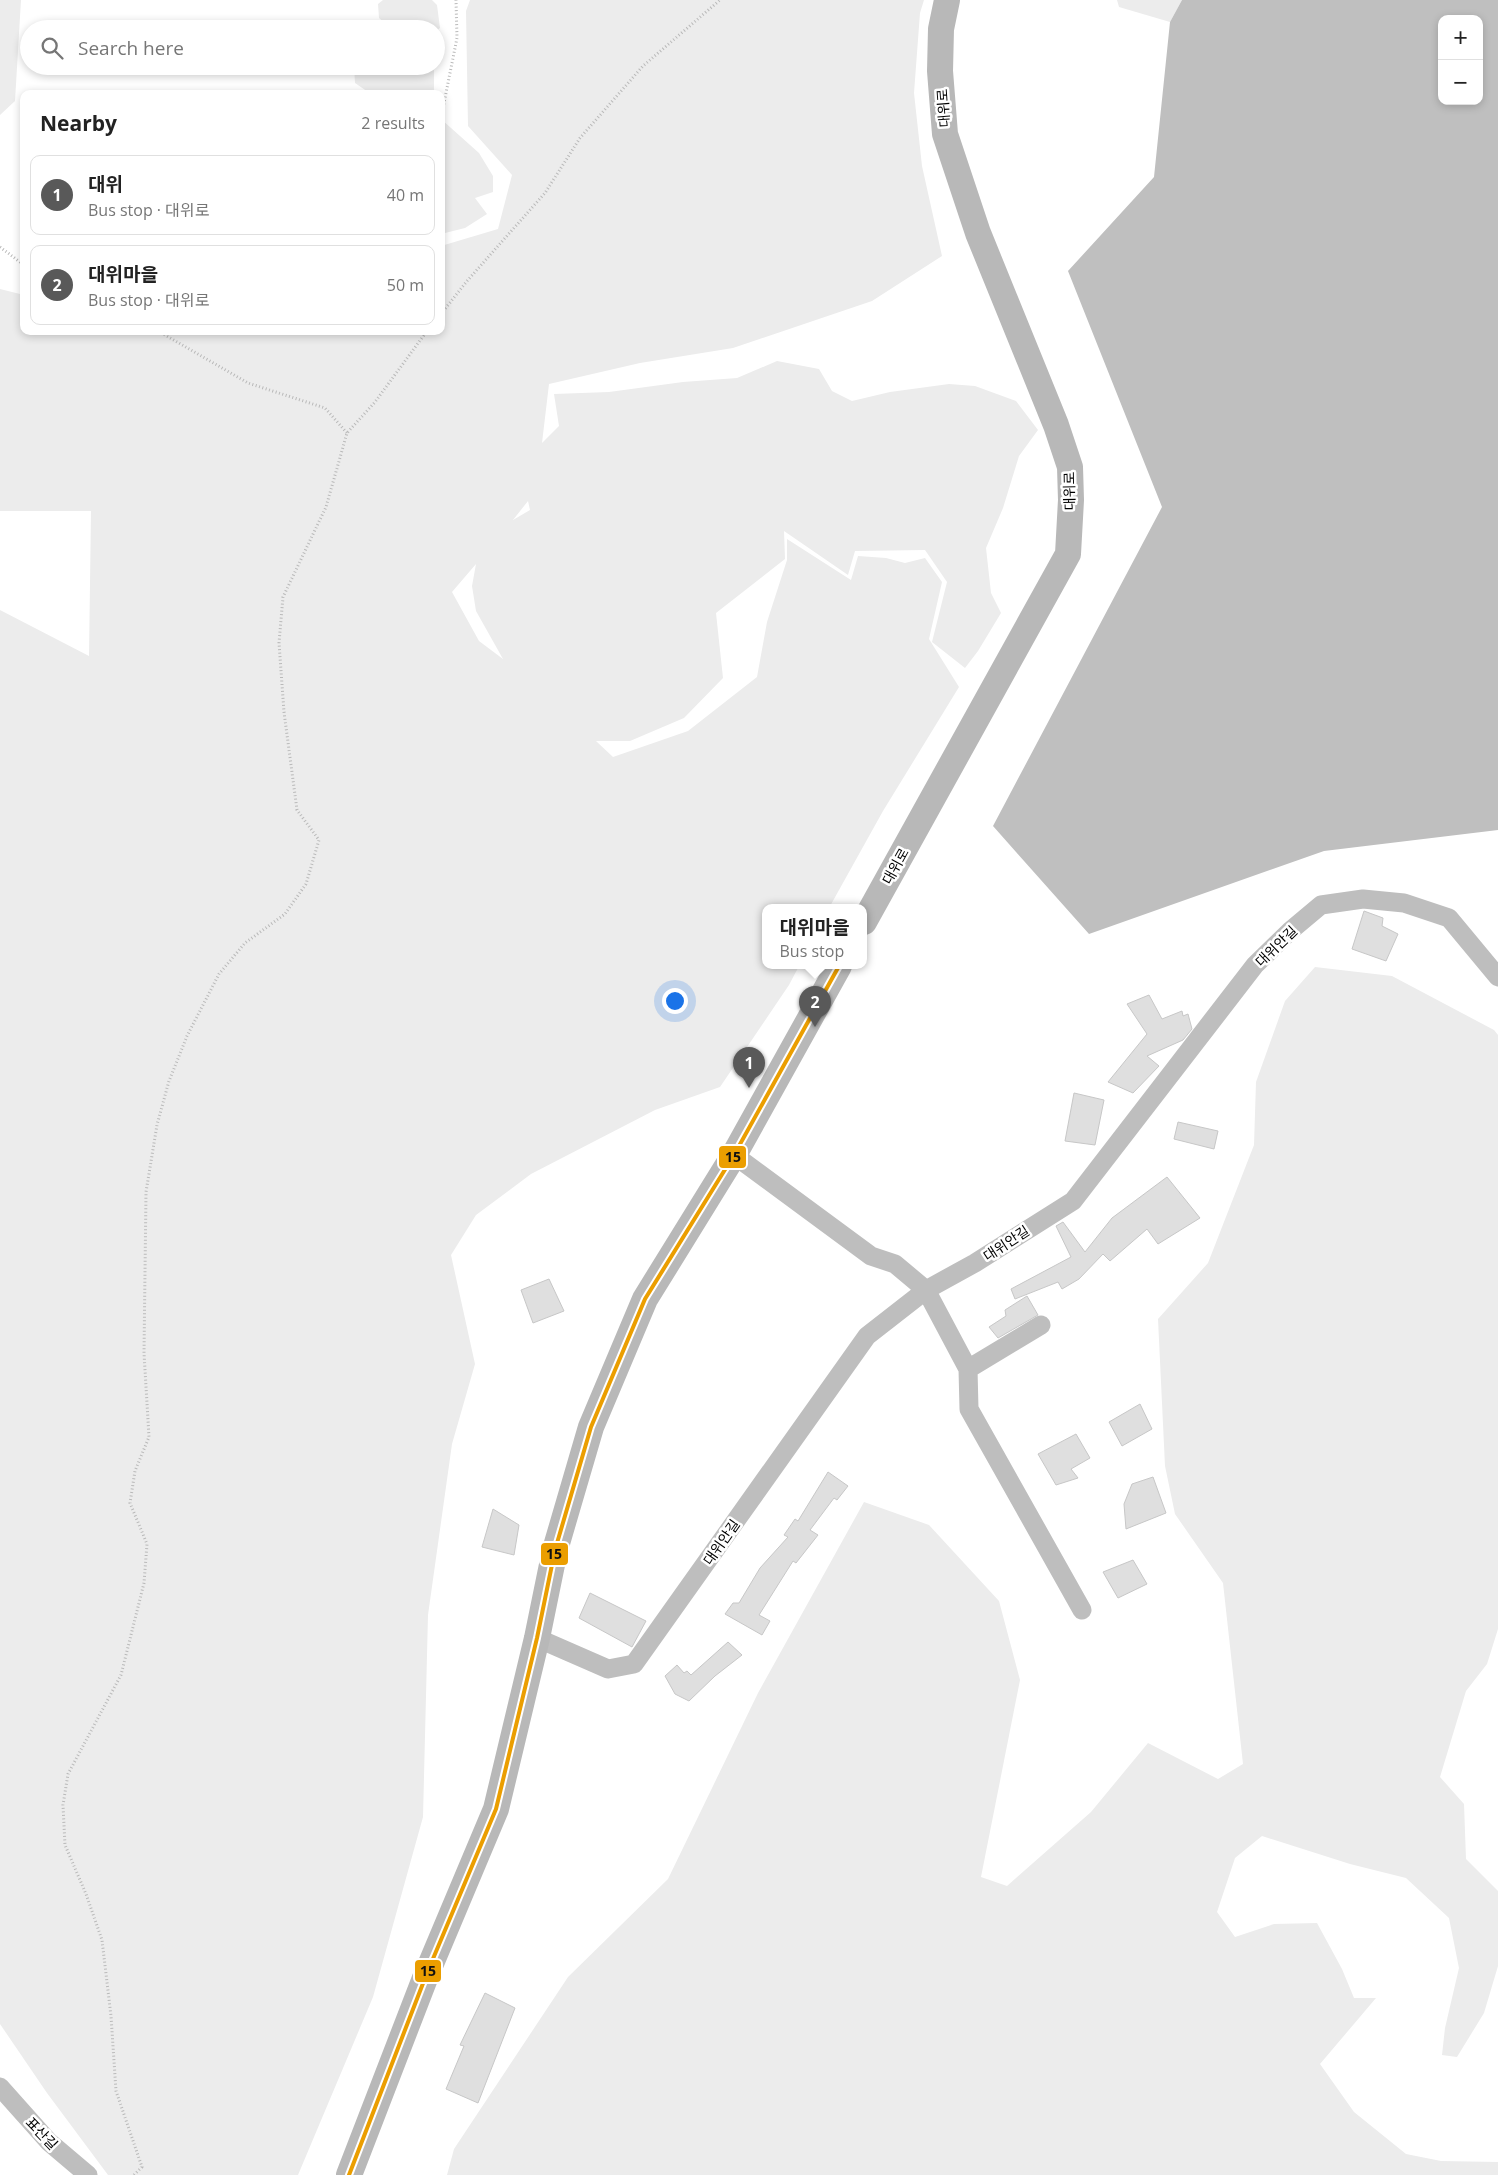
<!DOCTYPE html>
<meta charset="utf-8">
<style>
body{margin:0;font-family:"Open Sans","Noto Sans KR",sans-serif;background:#f2f2f2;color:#222}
.controls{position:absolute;right:15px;top:15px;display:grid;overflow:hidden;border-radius:10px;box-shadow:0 2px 8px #0003}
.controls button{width:45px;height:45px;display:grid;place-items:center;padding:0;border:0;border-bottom:1px solid #e0e0e0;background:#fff;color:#222;font:25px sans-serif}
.you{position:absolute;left:674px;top:1000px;width:18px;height:18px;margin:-12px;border:4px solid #fff;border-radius:50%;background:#1a73e8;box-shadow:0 0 0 8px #1a73e833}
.badge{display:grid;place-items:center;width:32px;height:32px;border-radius:50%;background:#595959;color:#fff;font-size:16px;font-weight:700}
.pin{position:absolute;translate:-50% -41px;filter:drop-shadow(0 1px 2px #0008)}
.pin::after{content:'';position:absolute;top:26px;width:18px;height:15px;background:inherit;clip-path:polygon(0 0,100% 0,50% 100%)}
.popup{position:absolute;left:762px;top:904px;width:105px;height:65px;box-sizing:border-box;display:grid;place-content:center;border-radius:10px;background:#fff;filter:drop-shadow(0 1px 4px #0005);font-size:16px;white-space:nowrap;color:#767676}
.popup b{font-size:19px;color:#222}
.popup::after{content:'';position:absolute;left:50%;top:100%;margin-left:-10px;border:10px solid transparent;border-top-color:#fff}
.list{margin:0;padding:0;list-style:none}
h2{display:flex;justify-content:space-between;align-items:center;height:65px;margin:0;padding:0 20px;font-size:21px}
h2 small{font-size:16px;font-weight:400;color:#767676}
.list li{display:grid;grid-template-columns:32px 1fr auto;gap:15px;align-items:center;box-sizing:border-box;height:80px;margin:0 10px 10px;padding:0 10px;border:1px solid #e0e0e0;border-radius:10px}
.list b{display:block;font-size:19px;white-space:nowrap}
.list p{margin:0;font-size:16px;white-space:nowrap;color:#767676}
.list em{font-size:16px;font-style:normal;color:#767676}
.icon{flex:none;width:28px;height:28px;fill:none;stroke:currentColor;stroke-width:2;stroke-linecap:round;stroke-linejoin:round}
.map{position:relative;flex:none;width:1498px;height:2175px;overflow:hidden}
.search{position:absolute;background:#fff;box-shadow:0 2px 8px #0003;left:20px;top:20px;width:425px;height:55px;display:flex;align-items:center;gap:12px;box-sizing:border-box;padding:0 18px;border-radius:28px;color:#767676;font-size:19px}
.panel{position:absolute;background:#fff;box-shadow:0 2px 8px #0003;left:20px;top:90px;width:425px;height:245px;border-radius:10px}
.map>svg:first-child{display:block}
</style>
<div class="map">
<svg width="1498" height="2175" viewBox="0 0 1498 2175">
<rect width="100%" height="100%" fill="#fff"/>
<path fill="#ececec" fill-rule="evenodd" d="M0,0H21L15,101L0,115Z
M383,0H432L437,5L440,28L436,31V29H392L379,18L378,4Z
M470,0H924L920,13L914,93L922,166L942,256L872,301L733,348L640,363L549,384L542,443L559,426L554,394L609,392L683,382L737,378L777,361L819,369L832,391L852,401L890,392L949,384L975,386L1016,401L1038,430L1019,456L1003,508L986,548L991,593L1001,613L978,651L965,668L932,642L947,582L925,550L855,551L848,575L784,531L785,559L716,613L723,678L684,718L630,741H596L613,757L688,731L757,677L767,622L787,560V539L851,580L858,556L886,558L905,563L925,558L942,582L929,639L959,687L883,811L829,908H766V966H799L789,985L720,1087L655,1110L531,1174L476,1215L451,1255L475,1364L452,1444L428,1615L423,1817L373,1997L298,2175H108L47,2093L0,2024V610L89,656L91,511H0V289L24,295V331H441V246L498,229L512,175L468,126L466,11ZM528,501L530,510L513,520ZM476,564L472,586L476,611L503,659L479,641L452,592Z
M1117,0H1182L1170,22L1119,7Z
M354,66H434V94H371L355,83Z
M441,119L479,153L493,176V192L475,198L487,214L465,228L441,234Z
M1315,967L1392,976L1494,1030L1498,1035V1629L1487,1664L1466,1691L1440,1777L1464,1804L1466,1859L1498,1891V1966L1484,2013L1457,2057L1442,2055L1445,2028L1459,1968L1449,1918L1406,1878L1350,1864L1262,1836L1235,1858L1217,1912L1235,1937L1274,1924L1317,1923L1342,1969L1354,1998H1376L1320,2064L1354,2112L1406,2154L1441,2161L1498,2162V2175H447L454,2149L568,1977L668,1879L758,1693L864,1502L929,1525L999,1601L1020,1680L981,1877L1007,1886L1091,1812L1148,1743L1218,1779L1243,1764L1223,1583L1175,1514L1165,1466L1158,1319L1208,1263L1254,1145L1256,1082L1285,1001Z"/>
<path fill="#bfbfbf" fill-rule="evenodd" d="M1182,0H1498V830L1324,851L1089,934L993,826L1162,507L1068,271L1154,177L1170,22ZM1442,19H1479V101H1442Z"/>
<path fill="#dfdfdf" stroke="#c7c7c7" d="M1364,911L1383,918L1382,926L1398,934L1386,961L1352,949Z
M1149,995L1162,1019L1182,1011L1183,1016L1188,1014L1192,1029L1183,1040L1147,1056L1159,1066L1133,1093L1108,1082L1147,1034L1127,1004Z
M1074,1093L1104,1100L1095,1145L1065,1141Z
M1178,1122L1218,1131L1214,1149L1174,1139Z
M1167,1177L1200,1218L1158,1244L1147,1229L1110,1261L1103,1254L1079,1279L1062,1289L1058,1282L1015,1299L1011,1289L1071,1257L1056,1226L1063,1222L1085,1252L1112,1218Z
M549,1279L564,1311L533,1323L521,1290Z
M1027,1296L1038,1315L998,1338L989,1327L1006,1316L1005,1310Z
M1140,1404L1152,1429L1122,1446L1109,1422Z
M1076,1434L1090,1458L1071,1469L1078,1478L1056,1485L1038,1454Z
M828,1472L848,1486L837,1500L834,1498L810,1530L818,1535L796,1563L793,1561L759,1615L770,1621L762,1635L725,1614L733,1603H739L760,1568L788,1537L784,1535L795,1519L798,1521Z
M1153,1477L1166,1513L1126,1529L1124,1504L1132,1484Z
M493,1509L519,1525L514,1555L482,1547Z
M1133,1560L1147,1584L1118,1598L1103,1572Z
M590,1593L646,1621L632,1647L579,1618Z
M728,1642L742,1655L715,1676L689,1701L675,1694L665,1676L677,1665L684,1673L687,1671L691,1675Z
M485,1993L515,2008L478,2103L446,2089L464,2046L460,2045Z"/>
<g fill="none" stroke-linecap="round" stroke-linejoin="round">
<path stroke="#b9b9b9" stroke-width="3" stroke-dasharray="1 2.5" stroke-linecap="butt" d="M441,118L457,38L456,0
M441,192V201
M0,247L24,265
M441,304L444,310
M441,314L467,281L545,193L580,138L643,66L720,0
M158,331L248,383L325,408L347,433
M134,2175L142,2167L116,2091L111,2016L102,1940L86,1894L65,1845L63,1805L68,1774L121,1675L144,1583L147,1544L130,1503L135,1471L149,1437L144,1353L146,1192L157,1125L169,1081L187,1036L219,974L245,943L285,914L306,884L319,840L297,810L284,712L279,643L283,597L326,507L347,433L375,402L427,331"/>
<path stroke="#bebebe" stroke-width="19" d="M734,1155L871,1256L895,1264L926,1290L968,1369L969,1409L1082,1610
M968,1369L1041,1325
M537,1638L608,1669L634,1664L867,1336L926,1290L975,1263L1073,1201L1255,965L1290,931L1321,905L1363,899L1404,903L1449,918L1498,977
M0,2087L49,2142L88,2175"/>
<path stroke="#b8b8b8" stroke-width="26" d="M864,922L1068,554L1071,500L1070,467L1056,425L978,233L945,134L940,71L941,29L947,0
M349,2175L427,1973L496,1809L537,1638L555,1550L591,1427L645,1299L734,1155L839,966"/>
<g stroke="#fff" stroke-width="8">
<path id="bus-1" d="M349,2175L427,1973L496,1809L537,1638L555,1550L591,1427L645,1299L734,1155L839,966"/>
</g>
<use href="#bus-1" stroke="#eb9e00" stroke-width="4"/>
</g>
<g text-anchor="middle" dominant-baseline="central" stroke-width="5" stroke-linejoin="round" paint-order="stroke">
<g font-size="14" fill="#000" stroke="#fff">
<text transform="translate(943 108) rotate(-94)">대위로</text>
<text transform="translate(1069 491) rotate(-91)">대위로</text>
<text transform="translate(895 866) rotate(-61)">대위로</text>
<text transform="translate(1276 946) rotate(-44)">대위안길</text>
<text transform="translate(1006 1243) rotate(-33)">대위안길</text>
<text transform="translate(721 1542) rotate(-55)">대위안길</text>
<text transform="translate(42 2133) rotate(46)">표산길</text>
</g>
</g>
<g stroke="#fff" stroke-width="2">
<rect x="718" y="1145" width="29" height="24" rx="5" fill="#eb9e00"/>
<rect x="540" y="1542" width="29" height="24" rx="5" fill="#eb9e00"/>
<rect x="414" y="1959" width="28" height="24" rx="5" fill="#eb9e00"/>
</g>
<g font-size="14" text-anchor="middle" font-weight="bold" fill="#111">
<text x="733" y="1162">15</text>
<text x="554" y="1559">15</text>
<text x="428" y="1976">15</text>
</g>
</svg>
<div class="controls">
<button>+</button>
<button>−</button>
</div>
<div class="you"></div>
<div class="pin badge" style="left:749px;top:1088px">1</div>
<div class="pin badge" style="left:815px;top:1027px">2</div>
<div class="popup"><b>대위마을</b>Bus stop</div>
<div class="search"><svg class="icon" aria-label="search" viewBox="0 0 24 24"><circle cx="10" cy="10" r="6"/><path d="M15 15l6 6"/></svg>Search here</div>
<section class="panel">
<h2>Nearby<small>2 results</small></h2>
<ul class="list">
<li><span class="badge">1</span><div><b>대위</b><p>Bus stop · 대위로</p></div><em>40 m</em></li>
<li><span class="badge">2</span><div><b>대위마을</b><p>Bus stop · 대위로</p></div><em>50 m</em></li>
</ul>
</section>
</div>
